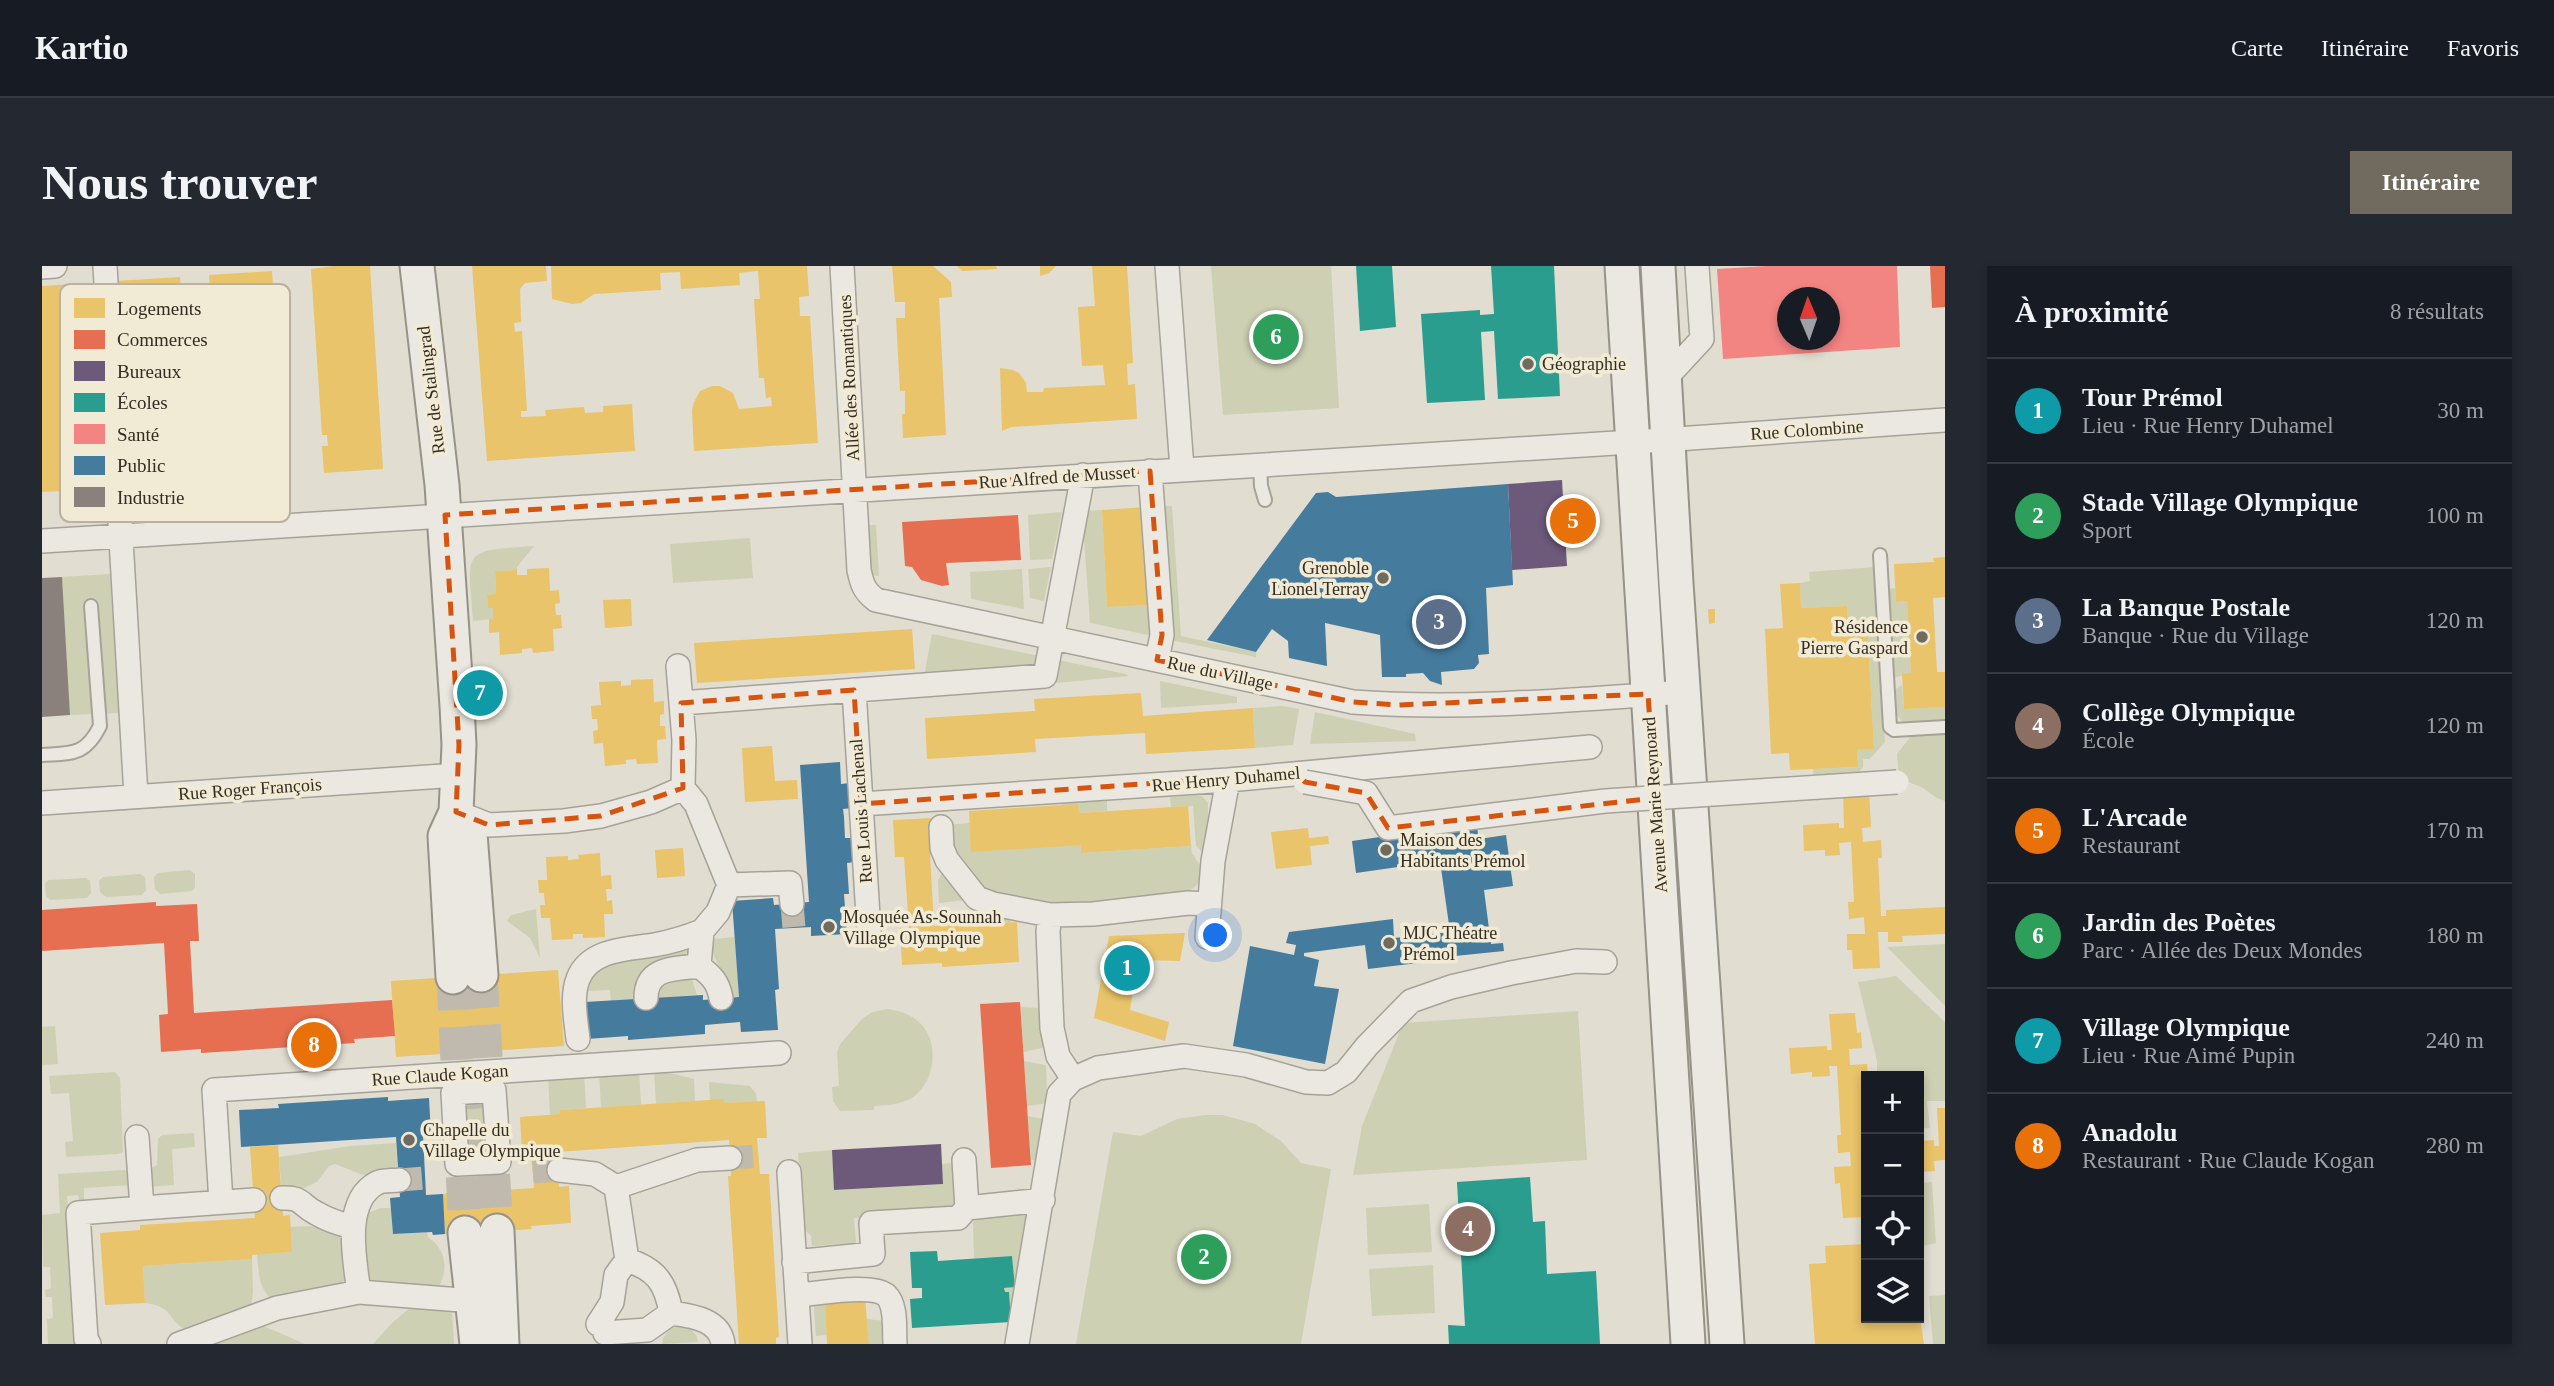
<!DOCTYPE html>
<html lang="fr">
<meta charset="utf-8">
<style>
body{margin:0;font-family:"Times New Roman",serif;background:#242831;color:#f1f3f6}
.controls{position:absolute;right:21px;bottom:21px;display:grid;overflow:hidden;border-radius:0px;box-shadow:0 4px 10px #0003}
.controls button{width:63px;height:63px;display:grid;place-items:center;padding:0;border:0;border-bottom:2px solid #363941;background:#171b24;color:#f1f3f6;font:35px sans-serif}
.compass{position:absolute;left:1735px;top:21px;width:63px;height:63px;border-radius:50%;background:#171b24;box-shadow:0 4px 10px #0003;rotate:358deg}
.you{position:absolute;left:1174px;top:670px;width:24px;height:24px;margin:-18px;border:5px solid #fff;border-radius:50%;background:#1a73e8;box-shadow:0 0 0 10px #1a73e833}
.badge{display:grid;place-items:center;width:46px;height:46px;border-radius:50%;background:#716a5e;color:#fff;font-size:23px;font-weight:700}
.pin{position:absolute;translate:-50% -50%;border:4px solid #fff;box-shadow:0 2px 7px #0006}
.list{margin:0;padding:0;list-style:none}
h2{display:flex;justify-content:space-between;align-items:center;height:91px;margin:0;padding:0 28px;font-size:30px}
h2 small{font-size:23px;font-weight:400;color:#9ea1a6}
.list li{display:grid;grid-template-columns:46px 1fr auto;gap:21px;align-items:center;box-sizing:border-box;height:105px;padding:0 28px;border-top:2px solid #363941}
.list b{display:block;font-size:26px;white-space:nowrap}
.list p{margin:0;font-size:23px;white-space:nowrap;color:#9ea1a6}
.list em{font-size:23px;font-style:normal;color:#9ea1a6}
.icon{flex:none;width:38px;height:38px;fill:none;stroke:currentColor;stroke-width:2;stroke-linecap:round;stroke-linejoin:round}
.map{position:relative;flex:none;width:1903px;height:1078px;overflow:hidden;border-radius:0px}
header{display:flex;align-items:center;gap:42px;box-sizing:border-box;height:98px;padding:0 35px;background:#171b24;border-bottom:2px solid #363941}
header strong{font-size:33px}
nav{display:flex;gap:38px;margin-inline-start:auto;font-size:24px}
.intro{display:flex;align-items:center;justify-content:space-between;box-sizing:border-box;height:168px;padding:0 42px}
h1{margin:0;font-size:49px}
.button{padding:18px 32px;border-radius:0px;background:#716a5e;color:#fff;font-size:24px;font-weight:700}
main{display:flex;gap:42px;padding:0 42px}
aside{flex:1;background:#171b24;border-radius:0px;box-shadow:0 4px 10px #0003}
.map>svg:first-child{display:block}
</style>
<header>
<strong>Kartio</strong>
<nav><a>Carte</a><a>Itinéraire</a><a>Favoris</a></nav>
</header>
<div class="intro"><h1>Nous trouver</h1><a class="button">Itinéraire</a></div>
<main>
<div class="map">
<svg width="1903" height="1078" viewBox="0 0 1903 1078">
<rect width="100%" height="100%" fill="#e1ddd0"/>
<path fill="#ced0b4" d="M1169,0H1289L1297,142L1181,149Z
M1120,240H1130L1139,370L1214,386V391L1128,374Z
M1060,244L1065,341L1109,339L1111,370L1048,357L1040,245Z
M1020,246L1010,293L988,294L986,249Z
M821,259H834L837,310L825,309Z
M708,272L711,312L631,317L628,278Z
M492,280L475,301V304L453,305L454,328L445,329L446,341L451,342V353L431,355C426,283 418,285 492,280Z
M1009,301L1002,335L988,332L986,303Z
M1833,301L1843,476L1828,493H1821V501L1812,512L1772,514L1771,503L1816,501L1815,484L1832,483L1825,355L1805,356L1804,340L1759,342L1758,317L1768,315L1767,306Z
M980,303L982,343L929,333L928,306Z
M68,308L77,447L28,449L20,311Z
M1853,322L1854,336L1865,335L1869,407L1851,412L1849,410L1845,323Z
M890,368L1002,391L998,407L881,415Z
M1011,393L1084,408L1087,410L1014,417L1007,410Z
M1118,415L1195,431V437L1119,442Z
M1860,419L1862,443L1903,441V455L1862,457C1850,446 1852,439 1854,423Z
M1240,440L1257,443L1251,479L1213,482L1211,442Z
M1273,446L1373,468L1374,475L1268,478Z
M1903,468V535L1895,532L1881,522L1857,512L1855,488L1869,470Z
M1058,526L1059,535H1065V545L1037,547L1019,539V529Z
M1155,529L1160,530L1166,537V592L1154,580L1151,540L1129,541L1128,531Z
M928,557L1039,579L1040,587L1149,580L1150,587L1163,607C1157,620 1150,624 1138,629L1037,639L1010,638L939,627L912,598L903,559Z
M148,604L153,608V622L150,625L118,628L113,623L112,611L116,607Z
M901,606L924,634L897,637L896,614Z
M98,608L103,611L104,624L100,629L64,631L58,626L57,615L61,611Z
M44,612L48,615L49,627L45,632L8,634L4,630L3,618L6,614Z
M942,642L967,650L969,656L925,658L928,648Z
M494,643L498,692L488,672L465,655L469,649Z
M693,671L697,731L685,732C685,727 685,720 684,715C679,697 668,694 671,673Z
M646,676L649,685L629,696L597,733L569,735L568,724L546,725L544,720L554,702Z
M1903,678V740L1845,681Z
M646,709L650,713L655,729L611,732L613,720Z
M1854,710L1903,756V835H1885L1888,862L1877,863V810H1835V795L1816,716Z
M979,741L998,742L1004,779L1000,782L981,786Z
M845,743C858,745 869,748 879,758C898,778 893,817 870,832C858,839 845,839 832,840V844L798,845L791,835L790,821L797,820L795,786L799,777L820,753L830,746Z
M1536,745L1545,894L1311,909L1320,860L1361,757Z
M13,760L16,798L0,799V761Z
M982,795L1004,799L1005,833L1001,838L985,840Z
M597,802L599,839L559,841L557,804Z
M612,803L652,813L653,835L614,838Z
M73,806L78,812L81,886L76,888L24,891L23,876L31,875L27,827L9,828L7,810Z
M542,806L544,842L519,844L518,848L508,849L506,810Z
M667,816L708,820L714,828L715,836L682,837V834H668Z
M452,824L457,896L415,898L411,827Z
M1163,849H1181L1213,858L1239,875L1259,897L1289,903L1259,1078H1034L1071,866L1099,870L1135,853Z
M986,850L1002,853L995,894H989Z
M152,867L153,881L130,883L132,919L103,921L105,904L115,899L116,873L120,869Z
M354,877L356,908L321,909L293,898L287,900L275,916L253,926H240L237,891L309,880Z
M790,884L793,924L900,918V898L910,897L915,901V946L812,952L814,977L770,980L769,970L761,962L756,887Z
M83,904L88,907L90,919L42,922V935H37L36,929L25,930L38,1078H6L5,1053L11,1052L10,1031H4L3,1024L9,1022L8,1001H1L0,949L18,947L16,908Z
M1890,916L1894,977L1877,981V917Z
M1387,938L1390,986L1326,989L1324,942Z
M339,942H349L351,968L385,966L386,971C404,983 407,1003 396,1022L331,1018C310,995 319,974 325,947Z
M984,945L988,949L969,1056L967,1027L963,1026L962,1022L973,1021L970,990L932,992L931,957L934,952Z
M248,961C281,960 301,955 305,995C306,1008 305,1015 293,1023L233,1036C216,1023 217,1008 215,988L250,986Z
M210,993L211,1026L209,1041L145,1065C124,1053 133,1041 103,1037L101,1000Z
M1391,999L1393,1047L1330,1050L1327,1003Z
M1903,1029V1078H1891L1887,1030Z
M771,1031L783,1035L785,1069L774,1070Z
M370,1040L410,1043L412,1078H331L350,1057Z
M825,1053L842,1055V1078H827Z
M644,1057L654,1069L656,1076L620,1078L621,1072L631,1058Z
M217,1058L263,1078H165Z"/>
<path fill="#e9c46a" d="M291,0H328L341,203L282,207L280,180H286L285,169H280L269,3Z
M430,0H504L505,15L483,17L478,23L479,56L472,57L473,66L480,65L485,145H479V151L504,150L503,144L542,141L543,147L561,146V140L590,138L593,185L445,195Z
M509,0H765L767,30L757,31L758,50H768L776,177L652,185L650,144L652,136L658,125L670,120H678L691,127L697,143L730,140L729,131L724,132L722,112H717L712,33H718L716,5L697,7L698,19L639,23L638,6L618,7L619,24L552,28L539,37L530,38L510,33Z
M850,0H891L909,16L910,31L897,32L904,169L861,172L860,148H863V125H858L854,52H863V36H853Z
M915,0H954L955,3L920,5Z
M998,0H1014L1007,7L998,10Z
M1050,0H1085L1091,97L1085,98L1086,119L1093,118L1095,153L969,161L960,165L958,102L971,104L977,107L984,117L985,126H1001L1002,122L1063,119L1061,99L1040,100L1036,41L1053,40Z
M230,5L244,211L180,215L167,9Z
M138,11L151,217L83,221L82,206L86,205L74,15Z
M46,17L48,47L53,51L49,56L53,116L58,120L54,125L57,185L62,188L58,194L60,223L0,226V20Z
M1104,241L1109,339L1065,341L1060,244Z
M1903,291V331L1891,332L1895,406H1903V441L1862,443L1860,408L1869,407L1865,335L1854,336L1852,298L1892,296L1891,292Z
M507,302L508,325L517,324L518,337L513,338L514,349H519L520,362L511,363L512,385L491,387L490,382L480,383V387L458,389L457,366L447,367V353H451V342H446L445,329L454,328L453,305L475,304V309H485V303Z
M1758,317L1759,342L1805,340V356L1825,355L1832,483L1815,484L1816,501L1748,504L1747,487L1729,488L1723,363L1741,362L1738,318Z
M589,333L590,360L563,362L561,334Z
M1666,343H1673V357L1667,358Z
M870,363L873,403L655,417L652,377Z
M611,413L612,436L622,435V448L618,449V460H623L624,473L615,474L616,497L595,498L594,493L584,494V498L563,500L561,477L552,478L551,465L556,464L555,453H550L549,440L559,439L557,416L579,415V420L589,419V414Z
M441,418V435H436L435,419Z
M1099,427L1101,450L1211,442L1213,482L1104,488L1103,467L993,473L994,486L885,493L883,452L993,445L992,433Z
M730,480L733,515L755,514L756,533L703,536L700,482Z
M1827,524L1829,561L1820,562L1821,576L1839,574L1840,592H1836L1839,650H1844V644L1903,641V668L1860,670L1861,676H1846V666H1836L1838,702L1811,703L1810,684H1805V668H1823L1822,651L1807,653L1806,636H1812L1809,576L1797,577L1798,589L1783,590V584L1762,585L1761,559L1797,557V562H1802L1801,525Z
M1036,538L1037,547L1146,540L1149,580L1039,587V579L929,586L927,545Z
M892,552L894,588L888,589L892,660L975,656L977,696L900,701V697L860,699L858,662H867L862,591H853L851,554Z
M1266,562L1267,572L1286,570L1287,578L1268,580L1270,599L1234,603L1229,566Z
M641,582L643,610L615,612L613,584Z
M558,587L559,610L569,609L570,623H564L565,635L570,634L571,648H562L563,671L541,672V668H531V673L510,674L508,652H499L498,639H503L502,627H497L496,614H505L504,591L526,590V594L537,593L536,589Z
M1143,667L1138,695L1096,694L1088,744L1127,756L1123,775L1052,752L1067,670Z
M516,704L522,780L354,791L349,715Z
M1813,747L1815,767L1819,766L1820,782L1807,783L1808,799L1825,798L1826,810L1822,813L1824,951L1801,952L1798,917L1793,918L1792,901L1809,900L1808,886L1796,887L1795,869H1799L1795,800H1787L1788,810L1770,811V806L1749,808L1747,782L1785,780V784H1790L1787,748Z
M682,833V837L723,835L725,872H715L718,908H727L737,1071L734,1072V1078H697L686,910H689L687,874L515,886L517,921L527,920L529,957L489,960L490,963L403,968L401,928L492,922L489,887H480L478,851L518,848V844Z
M1895,842H1903V894L1892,895L1893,905L1879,906V902H1877V875L1892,874V880H1897Z
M236,879L241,950L248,949L250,986L210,989V993L101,1000L103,1037L63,1039L58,967L98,964V959L213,952L208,881Z
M1824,978V1052H1878L1882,1078H1773L1767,998L1784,997L1783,980Z
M823,1032L827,1078H785L783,1034Z"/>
<path fill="#e76f51" d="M1888,0H1903V41L1890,42Z
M976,249L979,294L904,297L907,319L900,320L879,314L870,301L863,300L860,256Z
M114,636V640L155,638L157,675H148L152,747L350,734L353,770L312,773L313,777L159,787V783L119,786L117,749L126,748L122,677L0,685V644Z
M978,736L989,899L949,902L938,738Z"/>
<path fill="#6d597a" d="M1520,214L1525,300L1470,304L1466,218Z
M899,878L901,918L792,924L790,884Z"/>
<path fill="#2a9d8f" d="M1314,0H1350L1354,61L1318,65Z
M1449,0H1512L1518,130L1456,133L1452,65L1439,66L1443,134L1385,137L1379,48L1438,44V49L1452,48Z
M1488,911L1491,956L1503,955L1505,1008L1554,1005L1558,1078H1407L1406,1059L1423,1060L1415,916Z
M895,985L896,995L970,990L973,1021L962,1022L963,1026H967L969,1056L870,1062L868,1033L880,1032V1022H870L868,986Z"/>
<path fill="#f28482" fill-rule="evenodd" d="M1725,0H1855L1858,81L1681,93L1675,3ZM1745,32H1787V74H1745Z"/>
<path fill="#457b9d" d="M1466,218L1471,319L1444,322L1447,388L1436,389L1437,397L1432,403L1399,406L1400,419L1388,415L1381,407L1364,408V411H1340L1338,369L1283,357L1285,400L1247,392L1246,375L1230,363L1214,386L1165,374L1274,227L1286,226L1294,231Z
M798,496L799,518L808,517L810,542L801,543L802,551L803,572H812L813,596L805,597L807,628H802L805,668L769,670V661L733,663L737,723L733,724L736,764L699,766L698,756L663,759V768L586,774V770L545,773L543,736L661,729V734L697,731L690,635L731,632L732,639L767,636L758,499Z
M1434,556L1437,573L1464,569L1471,620L1442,624L1449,678L1461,677L1462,685L1403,691L1401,694L1326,703L1323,679L1262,687V690L1277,694L1272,720L1297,723L1283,798L1191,780L1208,680L1252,689L1254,679L1244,677L1247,666L1351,653L1352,672L1408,666L1398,595L1314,607L1310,575L1373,566L1375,580L1389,578L1388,573L1397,572V561Z
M346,831V835L387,832L389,869H381L384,929L401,928L403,968L391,969L390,966L351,968L348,932L358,931L354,871L199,881L197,844L237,842L236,838Z"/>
<path fill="#8a817c" d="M20,311L28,449L0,451V312Z"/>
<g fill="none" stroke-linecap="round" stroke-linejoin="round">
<path stroke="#bfbaad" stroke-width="23" stroke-dasharray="23 11" stroke-linecap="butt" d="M750,638L752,662
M688,892L717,890
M491,906L517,904
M357,914L383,912"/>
<path stroke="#bfbaad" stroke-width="33" stroke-dasharray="33 17" stroke-linecap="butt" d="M439,709L455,965
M411,711L423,967"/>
<g stroke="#a7a298" stroke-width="16">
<path id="lane" d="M1218,198L1219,220L1223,234
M1838,289L1848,461L1852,464L1903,461
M0,489C30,487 43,490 58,460L49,340"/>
</g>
<g stroke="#a7a298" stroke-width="26">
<path id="street" d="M63,0L94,530
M800,0L817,304C820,318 822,325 834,334L1311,436C1421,444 1532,434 1642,426
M1125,0L1140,203
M0,1L13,0
M1624,112L1660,73L1655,0
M1108,205L1120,369L1115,394
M0,275L1606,175L1903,154
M636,400L642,474L641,522L654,538L687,619
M812,424L827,666
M639,437L1003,410L1041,209
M0,537L416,509
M819,538L1186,514L1548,481
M414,546L447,559L522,555L559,550L609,536L641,522
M899,561L900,582L905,594L935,632L951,638L1008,649L1051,648L1146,637L1166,638
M1008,649L1006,665L1010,762L1016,790L1031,813
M1165,671L1171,595L1186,514
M604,732C604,701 632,703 657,700
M679,732C676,716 670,710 657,700L660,665L676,646L687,619L748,617L750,638
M536,773C534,755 529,731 536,713C547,683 586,683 612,679C629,676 645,671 660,665
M452,824L457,896L415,898L411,827Z
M922,894L925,942
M517,904L553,908L574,921L585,994L574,1009L570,1036L556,1058
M747,906L758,1078
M574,921L655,894L688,892
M240,932C261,931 258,939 274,947C286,954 298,958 311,961
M179,936L172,824L737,787
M100,942L212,934
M752,996L831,988L829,957L916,952L925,942L1001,934
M317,1026C313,996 300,935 335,917C340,914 351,915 357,914
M755,1029C774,1028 829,1017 844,1029C855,1039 852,1064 853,1078
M629,1047C649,1050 678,1053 681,1078
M563,1067L605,1064L629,1047C624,1017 614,1003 585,994
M47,1078L44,1073L36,947L100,942L95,871
M137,1078L235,1042L317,1026L432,1035
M975,1078L1017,828L1031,813L1056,802L1142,790L1204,799L1264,816L1286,817L1304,806L1325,780L1369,735L1409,721L1469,707L1534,695L1563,696"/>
</g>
<g stroke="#979288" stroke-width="37">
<path id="secondary" d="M375,0L400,219L415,440L417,479L414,546L403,570L411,711
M1580,0L1646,1078
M1616,0L1634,317L1685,1078
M414,546L428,568L439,709
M455,965L460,1078
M423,967L435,1078"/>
</g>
<use href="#lane" stroke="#eae8e0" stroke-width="12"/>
<use href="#street" stroke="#eae8e0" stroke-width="23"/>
<use href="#secondary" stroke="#eae8e0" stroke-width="33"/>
<g stroke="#a7a298" stroke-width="26" stroke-linecap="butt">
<path id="street-bridge" d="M1263,516L1324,527L1346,562L1563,535L1855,516"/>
</g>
<use href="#street-bridge" stroke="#eae8e0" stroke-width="23"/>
</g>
<path fill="none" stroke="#d6540e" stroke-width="5" stroke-dasharray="14 9" stroke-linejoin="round" d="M1108,205L1120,369L1115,394L1311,436L1356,439L1606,428L1613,532L1346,562L1324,527L1263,516L1255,507L819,538L812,424L639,437L641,522L559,550L447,559L414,546L417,479L403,249Z"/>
<g fill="#716a5e" stroke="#f1ebd6" stroke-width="2.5">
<circle cx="1486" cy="98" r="7"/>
<circle cx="1341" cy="312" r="7"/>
<circle cx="1880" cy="371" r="7"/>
<circle cx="1344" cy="584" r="7"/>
<circle cx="787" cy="661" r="7"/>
<circle cx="1347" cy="677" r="7"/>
<circle cx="367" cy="874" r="7"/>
</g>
<g text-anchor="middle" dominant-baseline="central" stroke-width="7" stroke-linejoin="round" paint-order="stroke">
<g font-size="18" fill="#352c21" stroke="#f1ebd6" text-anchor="start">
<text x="1500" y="98">Géographie</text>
<text x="1327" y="302" text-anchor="end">Grenoble<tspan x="1327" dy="21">Lionel Terray</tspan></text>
<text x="1866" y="361" text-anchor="end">Résidence<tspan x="1866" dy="21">Pierre Gaspard</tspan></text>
<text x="1358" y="574">Maison des<tspan x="1358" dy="21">Habitants Prémol</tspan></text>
<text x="801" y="651">Mosquée As-Sounnah<tspan x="801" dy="21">Village Olympique</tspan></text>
<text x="1361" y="667">MJC Théatre<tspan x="1361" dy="21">Prémol</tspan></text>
<text x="381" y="864">Chapelle du<tspan x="381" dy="21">Village Olympique</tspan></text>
</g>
<g font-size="18" fill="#352c21" stroke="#f1ebd6">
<text transform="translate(807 112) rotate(-93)">Allée des Romantiques</text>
<text transform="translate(389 124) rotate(-97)">Rue de Stalingrad</text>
<text transform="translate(1765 164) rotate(-4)">Rue Colombine</text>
<text transform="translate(1015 211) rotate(-4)">Rue Alfred de Musset</text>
<text transform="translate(1178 407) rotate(12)">Rue du Village</text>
<text transform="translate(1184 513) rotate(-5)">Rue Henry Duhamel</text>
<text transform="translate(208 523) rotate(-4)">Rue Roger François</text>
<text transform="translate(1613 539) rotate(-94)">Avenue Marie Reynoard</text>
<text transform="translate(819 545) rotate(-94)">Rue Louis Lachenal</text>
<text transform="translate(398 809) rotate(-4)">Rue Claude Kogan</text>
</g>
</g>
<rect x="18" y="18" width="230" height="238" rx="10" fill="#f1ebd6" stroke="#b9b2a0" stroke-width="2"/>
<rect x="32" y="32" width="31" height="20" fill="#e9c46a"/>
<rect x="32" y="64" width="31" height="19" fill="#e76f51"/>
<rect x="32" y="95" width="31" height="20" fill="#6d597a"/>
<rect x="32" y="127" width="31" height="19" fill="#2a9d8f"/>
<rect x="32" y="158" width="31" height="20" fill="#f28482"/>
<rect x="32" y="190" width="31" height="19" fill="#457b9d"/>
<rect x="32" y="221" width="31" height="20" fill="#8a817c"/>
<g font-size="19" fill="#352c21">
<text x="75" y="49">Logements</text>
<text x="75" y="80">Commerces</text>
<text x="75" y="112">Bureaux</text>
<text x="75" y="143">Écoles</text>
<text x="75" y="175">Santé</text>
<text x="75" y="206">Public</text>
<text x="75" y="238">Industrie</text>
</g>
</svg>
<div class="controls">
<button>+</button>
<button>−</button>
<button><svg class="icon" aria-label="locate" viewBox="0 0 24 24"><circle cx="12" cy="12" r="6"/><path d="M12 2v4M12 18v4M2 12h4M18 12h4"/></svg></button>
<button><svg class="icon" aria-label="layers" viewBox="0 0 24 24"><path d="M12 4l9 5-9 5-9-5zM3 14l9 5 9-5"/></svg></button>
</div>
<svg class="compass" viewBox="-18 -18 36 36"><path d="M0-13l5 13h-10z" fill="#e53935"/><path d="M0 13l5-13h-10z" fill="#9ea1a6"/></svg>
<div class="you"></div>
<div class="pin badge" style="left:1085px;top:702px;background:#0f9aa8">1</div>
<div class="pin badge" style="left:1162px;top:991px;background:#2e9e5b">2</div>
<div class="pin badge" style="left:1397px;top:356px;background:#5c6f8a">3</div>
<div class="pin badge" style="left:1426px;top:963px;background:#8d6e63">4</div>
<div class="pin badge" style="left:1531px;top:255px;background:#e8710a">5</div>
<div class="pin badge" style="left:1234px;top:71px;background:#2e9e5b">6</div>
<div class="pin badge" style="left:438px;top:427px;background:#0f9aa8">7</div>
<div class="pin badge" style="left:272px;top:779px;background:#e8710a">8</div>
</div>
<aside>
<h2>À proximité<small>8 résultats</small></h2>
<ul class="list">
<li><span class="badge" style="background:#0f9aa8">1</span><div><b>Tour Prémol</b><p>Lieu · Rue Henry Duhamel</p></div><em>30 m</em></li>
<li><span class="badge" style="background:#2e9e5b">2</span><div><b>Stade Village Olympique</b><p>Sport</p></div><em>100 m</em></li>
<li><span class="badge" style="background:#5c6f8a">3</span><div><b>La Banque Postale</b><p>Banque · Rue du Village</p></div><em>120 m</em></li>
<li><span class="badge" style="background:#8d6e63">4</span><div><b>Collège Olympique</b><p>École</p></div><em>120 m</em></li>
<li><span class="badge" style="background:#e8710a">5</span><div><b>L'Arcade</b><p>Restaurant</p></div><em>170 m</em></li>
<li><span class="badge" style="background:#2e9e5b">6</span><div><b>Jardin des Poètes</b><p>Parc · Allée des Deux Mondes</p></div><em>180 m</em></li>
<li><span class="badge" style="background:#0f9aa8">7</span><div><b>Village Olympique</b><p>Lieu · Rue Aimé Pupin</p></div><em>240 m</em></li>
<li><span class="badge" style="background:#e8710a">8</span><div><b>Anadolu</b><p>Restaurant · Rue Claude Kogan</p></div><em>280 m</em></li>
</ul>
</aside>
</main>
